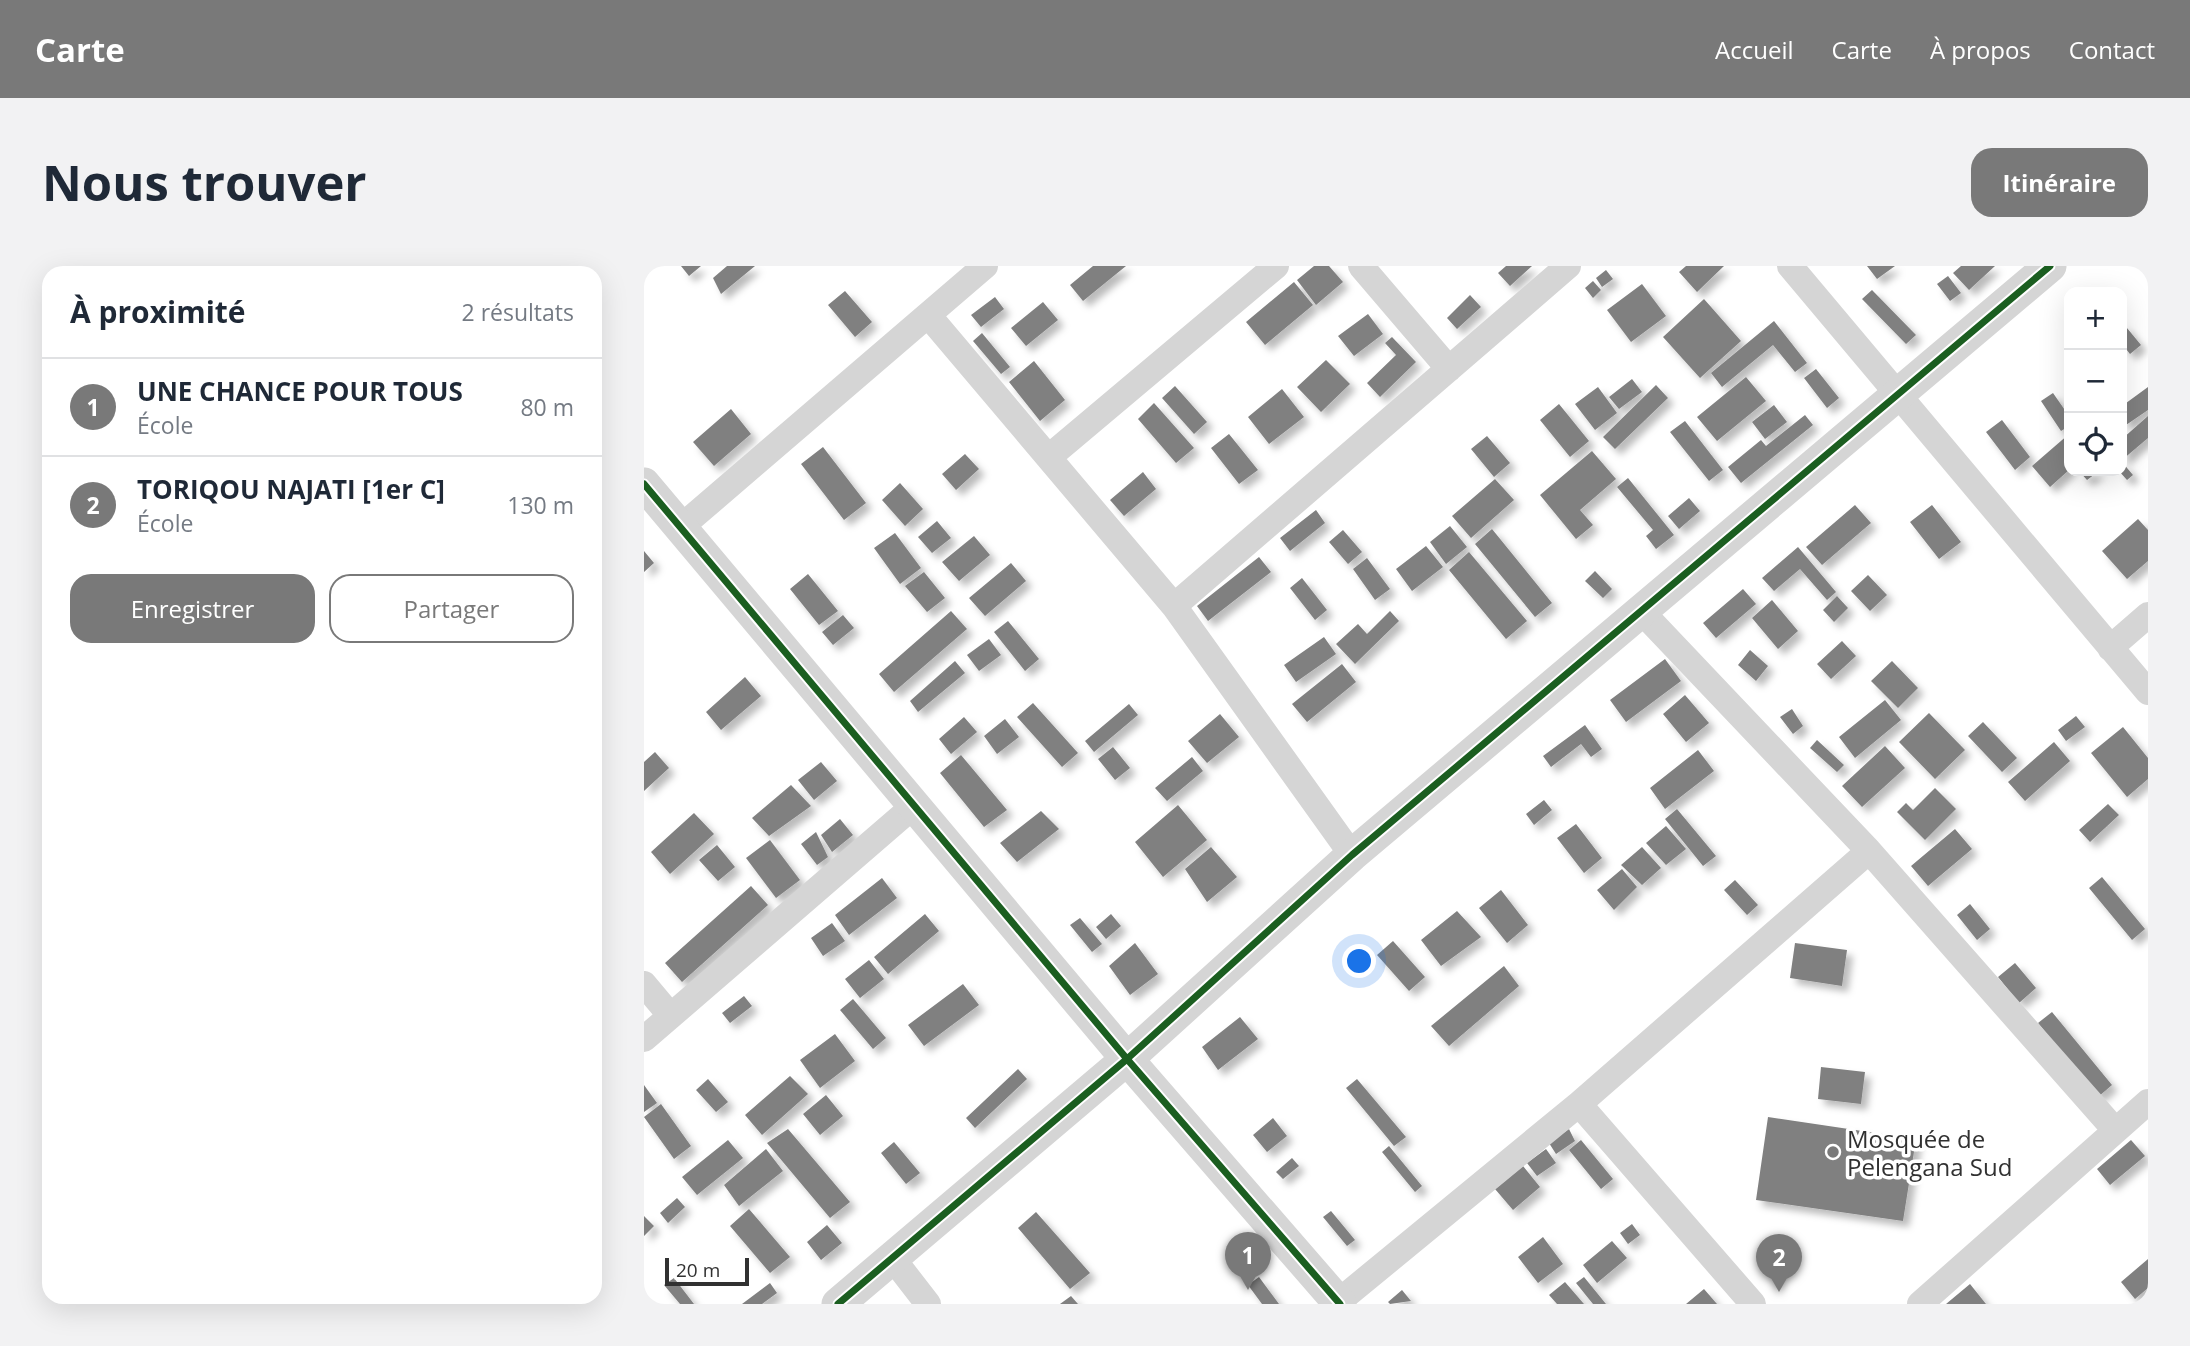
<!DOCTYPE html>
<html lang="fr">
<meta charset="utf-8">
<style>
body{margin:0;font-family:"Open Sans",sans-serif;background:#f2f2f3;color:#1f2937}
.controls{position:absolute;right:21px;top:21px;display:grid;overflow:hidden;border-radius:14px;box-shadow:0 7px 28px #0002}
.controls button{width:63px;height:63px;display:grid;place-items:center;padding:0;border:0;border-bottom:2px solid #e0e1e3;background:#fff;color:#1f2937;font:35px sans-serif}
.scale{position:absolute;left:21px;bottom:18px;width:84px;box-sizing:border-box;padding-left:7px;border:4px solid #313131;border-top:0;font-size:19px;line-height:24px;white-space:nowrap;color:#313131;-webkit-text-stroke:5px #fff;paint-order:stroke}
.you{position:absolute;left:716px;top:696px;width:24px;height:24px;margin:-18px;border:5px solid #fff;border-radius:50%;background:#1a73e8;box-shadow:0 0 0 10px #1a73e833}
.badge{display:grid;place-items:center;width:46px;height:46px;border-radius:50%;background:#797979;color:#fff;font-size:23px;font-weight:700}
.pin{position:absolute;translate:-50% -58px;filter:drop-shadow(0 2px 4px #0008)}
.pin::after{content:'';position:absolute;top:37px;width:24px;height:21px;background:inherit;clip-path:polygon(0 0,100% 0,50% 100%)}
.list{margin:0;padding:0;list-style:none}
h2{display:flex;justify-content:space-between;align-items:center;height:91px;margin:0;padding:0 28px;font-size:30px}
h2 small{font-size:23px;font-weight:400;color:#747a83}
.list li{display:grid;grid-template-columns:46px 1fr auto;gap:21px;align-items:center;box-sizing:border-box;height:98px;padding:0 28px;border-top:2px solid #e0e1e3}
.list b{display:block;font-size:26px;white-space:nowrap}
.list p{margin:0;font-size:23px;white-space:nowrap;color:#747a83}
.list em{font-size:23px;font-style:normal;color:#747a83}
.actions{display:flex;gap:14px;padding:21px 28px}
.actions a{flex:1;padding:16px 0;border:2px solid #797979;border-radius:21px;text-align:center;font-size:24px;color:#797979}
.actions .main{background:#797979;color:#fff}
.icon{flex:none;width:38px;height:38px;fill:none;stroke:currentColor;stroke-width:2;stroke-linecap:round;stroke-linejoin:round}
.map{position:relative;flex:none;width:1504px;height:1038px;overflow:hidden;border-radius:21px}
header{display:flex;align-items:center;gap:42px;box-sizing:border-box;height:98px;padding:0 35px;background:#797979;color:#fff}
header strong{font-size:33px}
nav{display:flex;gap:38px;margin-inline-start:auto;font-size:24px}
.intro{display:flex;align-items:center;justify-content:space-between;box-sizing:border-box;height:168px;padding:0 42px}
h1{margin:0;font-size:49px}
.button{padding:18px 32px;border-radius:21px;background:#797979;color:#fff;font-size:24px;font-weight:700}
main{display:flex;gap:42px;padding:0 42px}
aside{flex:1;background:#fff;border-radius:21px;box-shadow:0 7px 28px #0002}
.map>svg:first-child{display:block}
</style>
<header>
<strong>Carte</strong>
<nav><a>Accueil</a><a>Carte</a><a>À propos</a><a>Contact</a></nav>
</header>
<div class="intro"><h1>Nous trouver</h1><a class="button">Itinéraire</a></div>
<main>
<aside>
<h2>À proximité<small>2 résultats</small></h2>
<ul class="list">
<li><span class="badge">1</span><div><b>UNE CHANCE POUR TOUS</b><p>École</p></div><em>80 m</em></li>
<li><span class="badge">2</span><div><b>TORIQOU NAJATI [1er C]</b><p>École</p></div><em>130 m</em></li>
</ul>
<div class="actions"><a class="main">Enregistrer</a><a>Partager</a></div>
</aside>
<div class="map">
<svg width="1504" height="1038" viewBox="0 0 1504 1038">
<defs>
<filter id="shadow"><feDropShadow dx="6" dy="6" stdDeviation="3.5" flood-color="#0004"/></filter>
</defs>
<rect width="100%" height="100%" fill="#fff"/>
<path fill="#808080" filter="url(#shadow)" d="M37,0H57L45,10Z
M83,0H111L77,28L69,12Z
M449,0H482L439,35L426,19Z
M670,0H685L699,16L672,39L653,14Z
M862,0H888L866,20L854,7Z
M1042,0H1080L1053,26L1035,6Z
M1223,0H1251L1233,13Z
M1317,0H1351L1325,24L1309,7Z
M962,4L969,13L958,21L952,12Z
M1304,10L1317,27L1306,35L1293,18Z
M949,15L957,24L949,32L941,22Z
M650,16L669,39L621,79L602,56Z
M998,18L1022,50L987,76L963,44Z
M1228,24L1272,69L1262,78L1218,33Z
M201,25L228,56L211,71L184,39Z
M826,29L837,41L813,63L803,52Z
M351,31L360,43L337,61L327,49Z
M1060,33L1097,75L1056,112L1019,71Z
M399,36L414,54L382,80L367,62Z
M724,48L739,68L710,90L694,70Z
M1130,55L1163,97L1151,106L1129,79L1078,121L1067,107Z
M1478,56L1497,79L1486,88L1478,78Z
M338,67L366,101L357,108L329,75Z
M748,71L772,96L736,131L723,117L752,89L741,77Z
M682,94L706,118L677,146L653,121Z
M390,95L421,134L396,155L365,116Z
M1172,103L1195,132L1183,142L1160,112Z
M1102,111L1122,135L1073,175L1053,151Z
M988,113L998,126L975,143L965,131Z
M1012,119L1024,132L971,183L959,171Z
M531,120L563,156L550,168L518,132Z
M954,121L973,147L951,164L931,138Z
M1504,121V144L1482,159L1478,153V140Z
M638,123L660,151L625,178L604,151Z
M1409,127L1425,150V160L1417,165L1397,135Z
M510,137L550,182L532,197L494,153Z
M915,138L945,175L926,191L896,154Z
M1130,139L1143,156L1121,173L1108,156Z
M87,143L107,168L70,200L49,176Z
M1161,149L1169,159L1097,217L1084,201L1117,174L1122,180Z
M1504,150V172L1478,194V173Z
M1358,154L1386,191L1371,204L1342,166Z
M1041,155L1079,204L1065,215L1026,166Z
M585,168L614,204L595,218L567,182Z
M1425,168V204L1406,221L1388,200Z
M843,170L866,197L850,211L827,183Z
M179,181L222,237L200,254L157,198Z
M948,185L972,213L936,244L949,259L932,273L896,229Z
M321,188L335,203L312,224L298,208Z
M1478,196L1489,209L1483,214L1475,205H1478Z
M1435,205H1455L1443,214Z
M499,206L512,223L480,250L466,234Z
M984,212L1030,269L1012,283L1002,270L1009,264L973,221Z
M851,213L870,234L827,272L808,250Z
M256,217L279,243L261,260L238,234Z
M1045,232L1056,245L1035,263L1024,250Z
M1211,239L1227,257L1178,299L1162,281Z
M1288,239L1317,276L1295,293L1266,256Z
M672,244L681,257L646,285L636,272Z
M1494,253L1504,264V295L1483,313L1458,285Z
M293,255L307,272L288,287L274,271Z
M806,260L823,281L802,298L786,276Z
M848,263L908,337L891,351L831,278Z
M699,264L718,286L704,298L685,276Z
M251,267L277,302L256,318L230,282Z
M330,270L346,289L315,315L298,296Z
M782,280L799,301L768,325L752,303Z
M1154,281L1192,326L1183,334L1156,303L1130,325L1118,312Z
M0,285L10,297L0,306Z
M825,286L883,355L862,373L805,304Z
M615,291L627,306L564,355L553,340Z
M723,292L746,323L731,334L709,303Z
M367,297L382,315L341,350L325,332Z
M951,305L968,323L959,332L941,315Z
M280,306L301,332L283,346L261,320Z
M164,308L194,345L175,359L146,323Z
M1224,309L1243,329L1226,345L1207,325Z
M658,312L683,344L671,354L646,322Z
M1099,323L1112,338L1072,372L1059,357Z
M1193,330L1204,342L1190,356L1179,344Z
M1128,334L1154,365L1134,383L1108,352Z
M307,345L323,363L250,426L235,408Z
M746,345L755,355L711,398L692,378L714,358L723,368Z
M199,349L210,362L189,379L178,366Z
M364,355L395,393L381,405L350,366Z
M680,371L692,388L652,416L640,399Z
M345,373L357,389L335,405L323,389Z
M1198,375L1212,390L1187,413L1173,398Z
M1106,384L1124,400L1112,415L1094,399Z
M1021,393L1037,415L982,456L966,434Z
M311,395L321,407L274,446L266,435Z
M1248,395L1274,422L1254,442L1227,415Z
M698,398L712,416L663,456L648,438Z
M101,411L117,430L77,464L62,446Z
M1041,429L1065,457L1042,476L1019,448Z
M1241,434L1257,454L1211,492L1195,471Z
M389,437L434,487L418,501L373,451Z
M485,438L494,449L450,486L441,475Z
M1148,443L1159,460L1149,468L1136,451Z
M1285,447L1321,484L1291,513L1255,476Z
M576,448L595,471L563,497L544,475Z
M1432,450L1441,461L1422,475L1414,464Z
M320,451L333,466L307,488L295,473Z
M361,453L375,471L353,488L340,470Z
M1339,456L1373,492L1358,506L1324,470Z
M941,459L958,483L947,491L937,478L907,501L899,490Z
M1479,461L1504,492V513L1483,531L1447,487Z
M1173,474L1200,499L1193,506L1166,482Z
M1410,476L1426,495L1381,535L1364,516Z
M1241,480L1261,502L1218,541L1198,520Z
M469,481L486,502L471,514L454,493Z
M1054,484L1070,505L1021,543L1006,522Z
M11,486L25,502L0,525V496Z
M317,489L363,544L340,561L296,507Z
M548,491L559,505L523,535L511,522Z
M177,496L193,515L170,534L154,514Z
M147,519L167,540L125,570L108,552Z
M1291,522L1312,543L1281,574L1253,546L1262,537L1269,544Z
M900,534L908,544L890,559L882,548Z
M1464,538L1475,549L1446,576L1435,564Z
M534,539L563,574L519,611L491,576Z
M1033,543L1072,590L1059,600L1021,553Z
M397,545L415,563L373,596L356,577Z
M50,547L70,568L26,608L7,586Z
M196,553L209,569L188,586L177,569Z
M932,558L958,592L940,607L913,572Z
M1022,560L1042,583L1022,599L1002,577Z
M1311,563L1328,583L1284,620L1267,600Z
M172,566L184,591L173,599L157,578Z
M126,574L156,614L132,632L102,592Z
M73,579L91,601L74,615L55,594Z
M567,581L593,611L563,636L541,603Z
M998,581L1017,602L998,619L977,599Z
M978,603L993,621L970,644L953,624Z
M1458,611L1501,663L1488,674L1445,622Z
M238,612L253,632L205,669L191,649Z
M1091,614L1114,639L1103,649L1080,624Z
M107,620L124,639L38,716L21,697Z
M857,624L884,659L863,677L835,642Z
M1326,638L1346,663L1333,674L1313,649Z
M813,645L837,671L797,700L777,674Z
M281,648L295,665L244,708L230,691Z
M467,648L477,660L462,673L452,661Z
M436,652L458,678L448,686L426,659Z
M188,657L201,675L179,690L167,672Z
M749,675L781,711L765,725L733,689Z
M491,677L514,708L486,729L465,700Z
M1151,677L1203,684L1198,720L1146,712Z
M225,694L240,713L216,732L201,713Z
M1371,697L1392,722L1375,737L1354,711Z
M860,700L875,720L805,780L787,760Z
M319,718L335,739L280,780L264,759Z
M100,730L108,740L86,757L78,747Z
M209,733L242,772L229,783L196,744Z
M1408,746L1468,819L1454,831L1394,757Z
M596,751L614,773L574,804L558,781Z
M191,768L211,795L176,822L156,794Z
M1177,801L1221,806L1217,838L1174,833Z
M374,803L383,813L331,862L322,852Z
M146,810L164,828L118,869L101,849Z
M64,813L84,836L72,846L52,824Z
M713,813L762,871L750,880L702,822Z
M0,819L13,837L0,846Z
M182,829L199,850L176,869L159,848Z
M17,838L47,880L30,893L0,851Z
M1124,851L1272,873L1259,955L1112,934Z
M629,852L643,870L623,886L609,869Z
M144,863L206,936L186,952L123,877Z
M925,863L931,875L912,888L905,877Z
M84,874L99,892L53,929L38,911Z
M937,874L969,913L957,923L925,884Z
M1487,874L1501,890L1466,919L1453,903Z
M250,876L276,907L262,918L237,887Z
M745,880L778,920L771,926L738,886Z
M122,883L139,905L95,940L80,919Z
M902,883L912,897L893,910L883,897Z
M648,892L655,900L639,913L632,906Z
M879,900L896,921L869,944L851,923Z
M33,932L41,941L24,957L16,947Z
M105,943L146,991L126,1007L86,960Z
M687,945L711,974L703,980L679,951Z
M392,946L446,1007L426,1023L374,962Z
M0,950L10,960L0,970Z
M988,958L996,969L984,978L976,967Z
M183,959L198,977L177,994L163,976Z
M899,971L919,998L894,1017L874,991Z
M968,975L983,992L953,1017L939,999Z
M1504,993V1022L1491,1033L1477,1016Z
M615,1011L635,1038H618L604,1019Z
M940,1011L962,1038H949L932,1017Z
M30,1012L50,1038H36L20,1019Z
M921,1016L940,1038H913L905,1029Z
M126,1017L133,1027L118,1038H98Z
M1326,1018L1342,1038H1302Z
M1060,1023L1073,1038H1042Z
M758,1024L767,1035L746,1038L744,1036Z
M427,1030L434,1038H416Z"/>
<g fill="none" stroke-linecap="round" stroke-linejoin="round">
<path stroke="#d5d5d5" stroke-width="26" d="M717,0L805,103
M1146,0L1504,426
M284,49L530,340L708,589
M405,191L632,0
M37,261L341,0
M530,340L924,0
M998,346L1225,585L1471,864
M1466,382L1504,349
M0,718L26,749
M0,773L272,538
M935,838L1109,1038
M250,994L284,1038
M694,1036L935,838L1225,585
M1276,1038L1504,836"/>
<path stroke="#d5d5d5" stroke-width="33" d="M0,218L483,793L696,1038
M194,1038L483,793L708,589L1406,0"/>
<g stroke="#fff" stroke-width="11">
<path id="cycleway" d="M0,218L483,793L696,1038
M194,1038L483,793L708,589L1406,0"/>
</g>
<use href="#cycleway" stroke="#1b5e20" stroke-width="7"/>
</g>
<circle fill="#797979" stroke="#fff" stroke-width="2.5" cx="1189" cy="886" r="7"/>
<g text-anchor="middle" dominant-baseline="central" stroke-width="7" stroke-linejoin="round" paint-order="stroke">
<g font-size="24" fill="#313131" stroke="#fff" text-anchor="start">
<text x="1203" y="872">Mosquée de<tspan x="1203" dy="28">Pelengana Sud</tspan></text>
</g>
</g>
</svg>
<div class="controls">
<button>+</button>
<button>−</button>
<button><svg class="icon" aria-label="locate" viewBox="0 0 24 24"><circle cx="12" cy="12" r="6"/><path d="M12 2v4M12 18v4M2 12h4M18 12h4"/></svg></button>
</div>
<div class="scale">20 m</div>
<div class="you"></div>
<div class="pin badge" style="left:604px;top:1024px">1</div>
<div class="pin badge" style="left:1135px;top:1026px">2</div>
</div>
</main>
